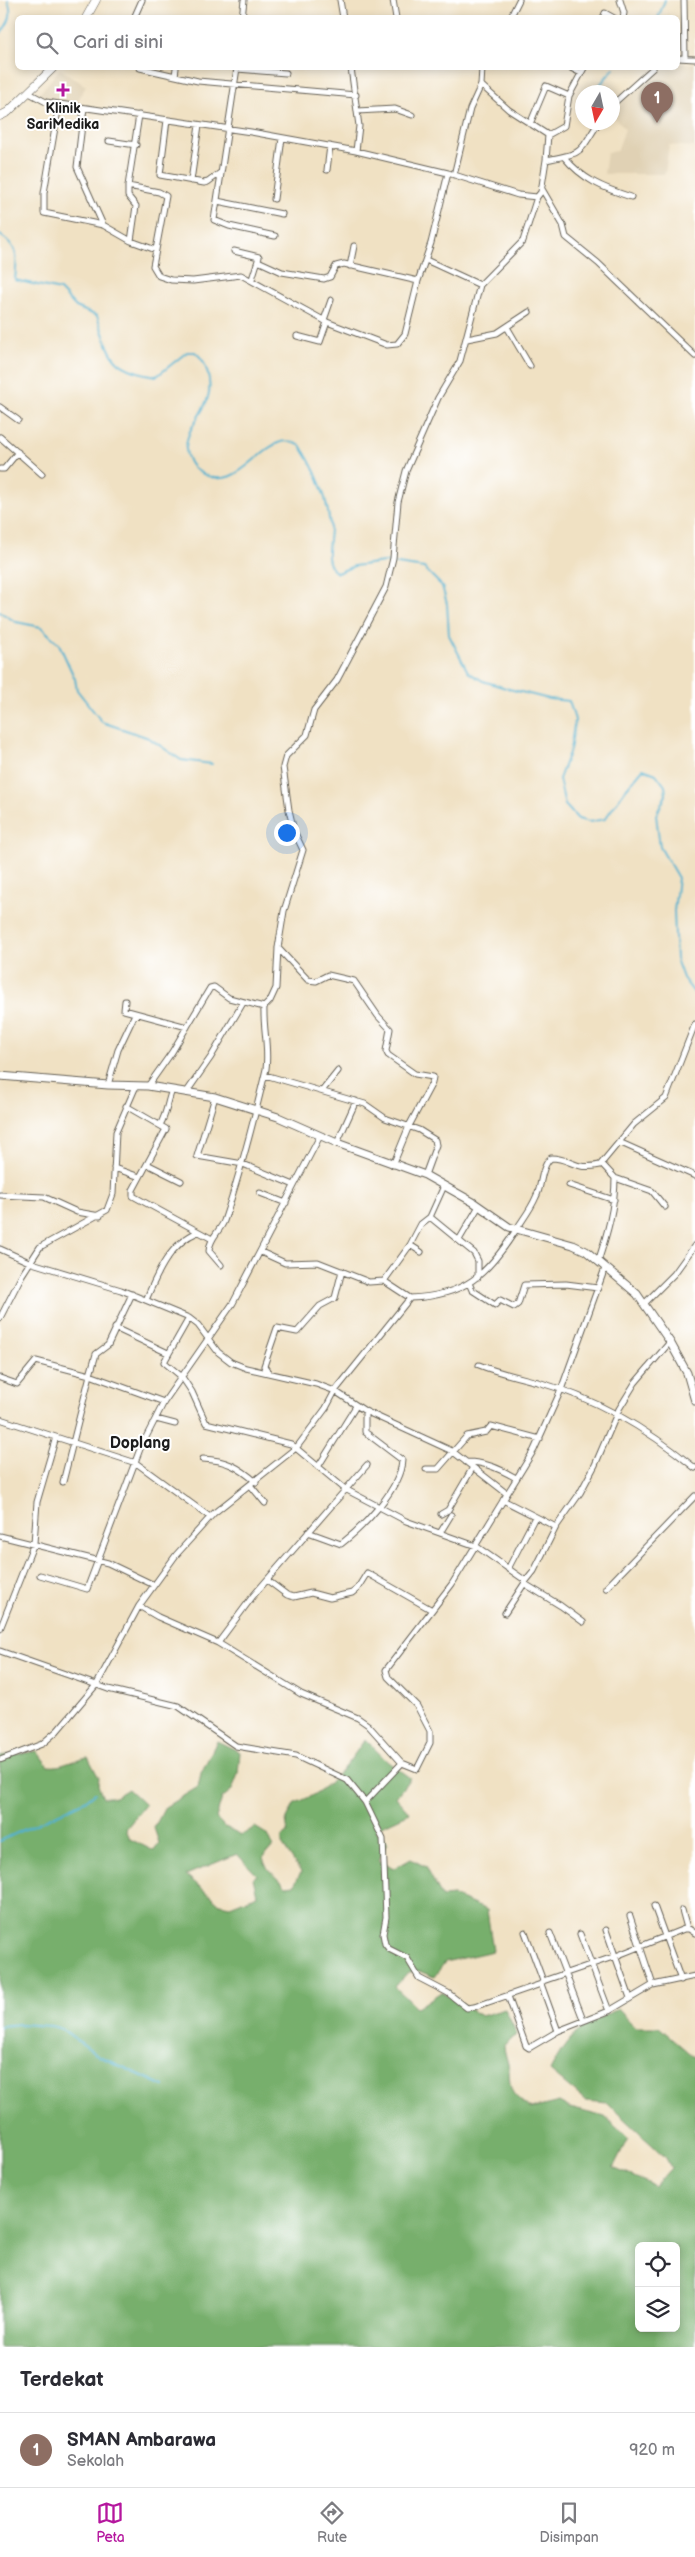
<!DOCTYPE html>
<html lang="id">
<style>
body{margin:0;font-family:"Balsamiq Sans",sans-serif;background:#f7f7f7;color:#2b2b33}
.controls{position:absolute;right:15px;bottom:15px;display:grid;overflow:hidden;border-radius:8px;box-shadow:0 2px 8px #0003}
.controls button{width:45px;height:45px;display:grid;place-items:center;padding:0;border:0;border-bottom:1px solid #e1e1e2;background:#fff;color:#2b2b33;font:25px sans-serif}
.compass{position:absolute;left:575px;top:85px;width:45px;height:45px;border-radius:50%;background:#fff;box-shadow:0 2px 8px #0003;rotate:189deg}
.you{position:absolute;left:286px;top:832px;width:18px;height:18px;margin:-12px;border:4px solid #fff;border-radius:50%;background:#1a73e8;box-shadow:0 0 0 8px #1a73e833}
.badge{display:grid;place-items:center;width:32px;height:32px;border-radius:50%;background:#b5179e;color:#fff;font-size:16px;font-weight:700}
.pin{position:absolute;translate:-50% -41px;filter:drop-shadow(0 1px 2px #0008)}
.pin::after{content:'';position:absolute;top:26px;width:18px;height:15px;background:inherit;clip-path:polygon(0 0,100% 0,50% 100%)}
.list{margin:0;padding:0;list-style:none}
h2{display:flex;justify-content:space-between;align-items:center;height:65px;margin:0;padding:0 20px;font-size:21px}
h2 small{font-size:16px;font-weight:400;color:#7c7c81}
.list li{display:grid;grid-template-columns:32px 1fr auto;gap:15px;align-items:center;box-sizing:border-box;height:75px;padding:0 20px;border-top:1px solid #e1e1e2}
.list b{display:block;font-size:19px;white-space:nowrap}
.list p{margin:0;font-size:16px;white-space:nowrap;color:#7c7c81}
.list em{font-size:16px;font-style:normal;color:#7c7c81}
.icon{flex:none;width:28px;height:28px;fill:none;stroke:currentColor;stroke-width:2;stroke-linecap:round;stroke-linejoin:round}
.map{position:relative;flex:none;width:695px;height:2347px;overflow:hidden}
.search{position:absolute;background:#fff;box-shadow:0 2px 8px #0003;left:15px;right:15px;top:15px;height:55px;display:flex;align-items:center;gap:12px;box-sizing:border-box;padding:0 18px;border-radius:8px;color:#7c7c81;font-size:19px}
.sheet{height:140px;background:#fff}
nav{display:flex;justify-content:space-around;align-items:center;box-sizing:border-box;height:70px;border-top:1px solid #e1e1e2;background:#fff;font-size:14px;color:#7c7c81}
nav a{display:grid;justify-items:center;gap:2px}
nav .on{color:#b5179e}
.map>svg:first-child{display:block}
</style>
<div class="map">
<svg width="695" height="2347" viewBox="0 0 695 2347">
<rect width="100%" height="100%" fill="#fff"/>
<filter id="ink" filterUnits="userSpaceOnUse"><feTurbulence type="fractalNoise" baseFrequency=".02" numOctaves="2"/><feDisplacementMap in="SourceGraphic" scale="10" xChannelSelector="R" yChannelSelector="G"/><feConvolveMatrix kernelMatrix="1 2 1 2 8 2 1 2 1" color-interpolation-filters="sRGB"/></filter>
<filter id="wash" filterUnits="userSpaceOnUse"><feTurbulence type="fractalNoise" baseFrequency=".0096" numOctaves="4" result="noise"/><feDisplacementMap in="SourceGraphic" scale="20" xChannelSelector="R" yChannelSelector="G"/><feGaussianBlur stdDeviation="1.12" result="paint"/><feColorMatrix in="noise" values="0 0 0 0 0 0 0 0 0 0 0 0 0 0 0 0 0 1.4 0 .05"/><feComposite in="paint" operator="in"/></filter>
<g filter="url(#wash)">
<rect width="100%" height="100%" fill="#f0e1c3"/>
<path fill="#e0d1b4" d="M695,63V147L669,145L665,174H604L607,152L617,151L625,129L613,116L624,101L661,68H678V64Z
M60,69L86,86L76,104L54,101L39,94Z"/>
<path fill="#77af6c" stroke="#4a6644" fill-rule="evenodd" d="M365,1739L388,1762L410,1778L396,1797L410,1813L375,1829L388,1843L378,1860L395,1868L411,1859L426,1867L442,1897L453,1896L487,1910L493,1951L445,1962L434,1977L419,1971L408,1972L395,1987L417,2008L441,1992L481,2016L505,2009L517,2034L504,2045C504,2053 508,2061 509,2069C510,2094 511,2093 531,2109L559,2102L570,2108L605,2117L628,2138L613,2168L655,2186L671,2168L666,2158L607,2103L586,2101L550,2071C570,2032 580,2028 618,2009L635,2027H659L695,2058V2347H0V1757L37,1751L48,1766C62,1768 74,1759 88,1757L99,1778L98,1785L103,1797H115L128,1789L145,1805L126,1829L130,1839L154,1851L159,1843L154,1828L165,1807L198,1787L201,1773L217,1741L240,1752L238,1774L232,1790L222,1798L216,1818L225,1827L242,1835L255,1827L268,1835L273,1846L263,1858L268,1869L286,1886L294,1885L301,1872L282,1844V1837L288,1833L286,1821L295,1803C326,1793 347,1766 365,1739ZM237,1854L257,1875L253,1878L257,1895L230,1906L220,1904L186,1875ZM639,2246H676V2328H639Z"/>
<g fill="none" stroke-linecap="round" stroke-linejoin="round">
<path stroke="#51b1cf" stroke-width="2" d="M658,18L665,0
M0,34C10,22 13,15 8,0
M594,92L614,68
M579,118L582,113
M0,235C20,248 17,258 15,280L60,290L76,307L97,316C112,357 110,369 157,376L187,352H195C202,358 204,362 207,371C219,407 185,421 186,449C186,457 191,467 198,471C237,497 255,446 285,441C289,441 296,444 300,445C311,462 319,478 325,498C327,506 329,516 330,525C331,541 321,562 337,573L354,566L384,562L424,568L442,586L447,604L449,635L468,672L483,681L509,689L549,699L569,701L575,720L570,750L559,779L565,805L578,819L589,822L605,819L626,789L643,769L656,774L665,786L666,795L656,815L660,847L678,878L674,911L676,959L683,978L695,994
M0,612L16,622L41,627L59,644L75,679L77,690L102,722L149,738L181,760L212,764
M0,1841L85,1801L95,1793
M0,2026L20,2024L52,2026L62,2029L99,2056L164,2086"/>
</g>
</g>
<g filter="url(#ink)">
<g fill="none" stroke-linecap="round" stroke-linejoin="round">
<g stroke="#666156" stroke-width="7">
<path id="street" d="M340,0L343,18
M393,0L396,18
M620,0L624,13L623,18
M684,0L685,58
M134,18L142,0
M242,18L244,0
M510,18L519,0
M603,18L605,13L614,18
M678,58L695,59
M140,68L198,81L356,95
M237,68L214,220L229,226L275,236
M351,68L359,126L356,151
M482,68L481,85L509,110L548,135L546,160
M571,68L581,73
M237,69L286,73
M175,76L176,68
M29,93L46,102L251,132L356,151L448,173L518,195L537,197L541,192L546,160C585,153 578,154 599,122
M59,104L44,193V213L103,225L131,241L156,250
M612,105L653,68
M84,108L77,167L103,225
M357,111L395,109L412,115
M139,115L128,186L159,192L166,196L153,266L159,276L171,280L193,281L241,275L327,322L387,345L397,344L405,334L418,281L431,243L448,173
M167,120L160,175L204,183L208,182L220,173
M530,124L546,86L569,96
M548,135L564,126L569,96L584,68
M109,141L136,145
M564,157C583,180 603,188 631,197
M327,170L330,146
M454,175L470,109L481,85
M191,181L199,125
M128,186V196L136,206L131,241
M542,189L563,225L566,237L598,263L695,356
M274,199L282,138
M217,201L282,214
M234,251L259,257L252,279
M426,260L480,285
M258,261L282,272L324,279L330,277L336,266L344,264L418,281
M350,266L354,246
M324,320L331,300
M507,327L530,366
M297,336L320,342L327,322
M467,339L497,333L529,312
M0,407L18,420
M0,437L42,474
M0,469H4L18,452
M278,948L308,980L316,981L328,975L354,981L378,1016L390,1029L386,1051L388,1055L415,1074L433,1077L432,1083L409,1126L393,1165
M125,1001L124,1010L187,1027
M265,1075L365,1104L385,1118L419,1130L435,1140L436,1145L425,1175
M108,1085L118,1050L135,1014
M148,1086L172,1052L210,988L214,987L229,998L264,1007L270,1001L276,988L278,948L284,911L303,850L294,831L289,810L283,767L286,756L307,735L314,710L337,680L386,587L393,558L398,502L406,471L438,398L460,361L480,285L523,241L537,197
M322,1091L338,1071
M186,1093L211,1057L243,1003
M215,1097L197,1156L243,1164L294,1185
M126,1106L166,1129L133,1190V1196L212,1239
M160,1125C167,1113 167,1103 172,1090
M619,1142L695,1176
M337,1143L356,1101
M147,1164L181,1181
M114,1168L140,1177
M615,1178L652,1191L665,1207
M569,1185L614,1200
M260,1193L286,1203
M0,1195L44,1197L77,1212L100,1216
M430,1217L474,1253L478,1261V1277
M459,1240L479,1206
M410,1245L421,1252
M0,1249L29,1262L121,1290L189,1318L164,1362L182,1377L192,1392L206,1423L291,1444L345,1489L406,1521L476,1546L526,1581L534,1571L556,1527L580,1493L595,1465L619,1409L635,1383L670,1342
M261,1252L285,1263L318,1262L369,1282L384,1281L410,1245L421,1224L430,1217L444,1186
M598,1262C607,1234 615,1208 615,1178L602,1164
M221,1265L209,1251C209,1239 220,1231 224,1221C241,1171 254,1120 266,1069C269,1048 263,1028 264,1007
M384,1281L410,1298
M469,1283L472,1290L495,1305L500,1300L514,1307L518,1304L524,1285L566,1284L598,1288
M146,1300C157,1274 170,1243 198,1232
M645,1303L674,1274L695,1245
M0,1318L22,1275L40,1247L107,1210L113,1194L116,1132L136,1086
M189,1318L198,1325L218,1352L231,1362L246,1368L316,1384L335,1391L365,1411L452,1451L506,1493
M115,1328L168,1353
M479,1365C499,1373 518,1377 538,1382C595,1398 649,1430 695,1468
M269,1373L264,1366L277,1328L297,1332L320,1306L335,1298L342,1271
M0,1378L17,1384L36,1361L90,1375L96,1354L108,1345L132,1294
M0,1419L136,1463L210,1517
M156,1419L175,1424
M203,1459C226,1460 239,1467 256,1482
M466,1462C486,1462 500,1469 516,1478
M318,1467L356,1406
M426,1469H438L467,1436L486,1432L491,1426L540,1439
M63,1482L90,1375L164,1402
M251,1486L265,1503
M503,1500L556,1527
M441,1514L448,1510L472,1469
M308,1532L341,1544C363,1527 401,1489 402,1460L365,1432V1411
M440,1533L451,1515
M0,1536L108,1563L154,1585
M508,1569L535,1517
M40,1575L87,1589L140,1449L164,1402L233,1303L320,1136
M267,1580L287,1595L294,1597L311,1593L330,1598L352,1593L357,1589L367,1573L432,1610
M525,1584L561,1606L583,1622
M606,1588L695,1496
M139,1606L158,1617L218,1643L301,1694L358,1718L368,1725L402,1763L417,1769L430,1743V1731L417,1706L388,1677L386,1670L452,1584L534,1450L561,1390L605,1268
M505,1613L526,1581
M0,1629L34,1543L37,1502L56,1437
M218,1643L253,1596L367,1465
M0,1651L108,1689L178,1706L236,1746L296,1756L347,1780L365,1802L383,1839L386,1917L383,1934L385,1944L389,1949L407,1958L419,1978L448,1993L467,2008L474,2007L541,1984L543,1981L616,1956L684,1929H689L695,1933
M0,1760L42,1744L57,1731L97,1684L139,1606L176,1555L214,1513L297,1447L326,1408L335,1391L410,1298C465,1296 487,1275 516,1230C523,1219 531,1209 536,1197C542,1186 540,1172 548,1161L551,1158C572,1158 573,1171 600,1165L634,1124L666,1098L695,1024
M365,1802L402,1763
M654,1906L681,1980
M682,1910L687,1928
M630,1916L653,1985
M606,1930L630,1998
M525,1932L543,1981
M550,1933L583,2019
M580,1934L609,2011
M541,1984L558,2031
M508,1996L526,2046L529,2048L558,2031L609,2011L653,1985L695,1976"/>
</g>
<g stroke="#666156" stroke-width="9">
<path id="secondary" d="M0,1076L108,1085L148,1086L215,1097L278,1117L337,1143L425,1175L473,1202L509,1227L573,1245L586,1251L637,1294L670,1342L687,1373L695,1401"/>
</g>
<g stroke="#666156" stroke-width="9">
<path id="primary" d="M86,18L96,0
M0,116L8,112L53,68"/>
</g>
<use href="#street" stroke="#fff" stroke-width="5"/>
<use href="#secondary" stroke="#fff" stroke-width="7"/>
<use href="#primary" stroke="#fff" stroke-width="8"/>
</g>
</g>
<path fill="#b5179e" stroke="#fff" stroke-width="2" d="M60.5 82.5h5v5h5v5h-5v5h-5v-5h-5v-5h5z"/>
<g text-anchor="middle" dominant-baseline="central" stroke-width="4" stroke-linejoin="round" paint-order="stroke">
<g font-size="14" font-weight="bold" fill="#1c1c1c" stroke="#fff">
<text x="63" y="108">Klinik<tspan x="63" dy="16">SariMedika</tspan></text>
</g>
<g font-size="16" font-weight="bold" fill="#1c1c1c" stroke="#fff">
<text x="140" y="1443">Doplang</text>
</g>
</g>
</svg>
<div class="controls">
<button><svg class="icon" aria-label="locate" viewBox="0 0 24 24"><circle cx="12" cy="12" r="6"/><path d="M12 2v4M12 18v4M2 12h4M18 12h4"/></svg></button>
<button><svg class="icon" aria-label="layers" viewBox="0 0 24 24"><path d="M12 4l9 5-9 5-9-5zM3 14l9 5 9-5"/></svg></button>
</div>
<svg class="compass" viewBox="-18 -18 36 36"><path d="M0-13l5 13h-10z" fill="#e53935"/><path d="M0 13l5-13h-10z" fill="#7c7c81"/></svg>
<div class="you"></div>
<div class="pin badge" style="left:657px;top:123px;background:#8d6e63">1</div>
<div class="search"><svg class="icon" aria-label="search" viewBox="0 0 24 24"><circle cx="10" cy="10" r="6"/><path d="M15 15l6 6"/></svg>Cari di sini</div>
</div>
<section class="sheet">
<h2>Terdekat<small></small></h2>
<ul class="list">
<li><span class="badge" style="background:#8d6e63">1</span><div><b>SMAN Ambarawa</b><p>Sekolah</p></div><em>920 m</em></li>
</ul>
</section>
<nav>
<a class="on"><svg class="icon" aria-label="map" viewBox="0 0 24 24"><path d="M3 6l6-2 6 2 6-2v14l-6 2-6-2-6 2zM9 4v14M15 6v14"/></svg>Peta</a>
<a><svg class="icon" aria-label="directions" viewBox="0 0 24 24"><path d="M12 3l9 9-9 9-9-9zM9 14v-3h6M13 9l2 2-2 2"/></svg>Rute</a>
<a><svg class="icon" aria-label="saved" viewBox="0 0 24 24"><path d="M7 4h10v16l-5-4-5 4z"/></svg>Disimpan</a>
</nav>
